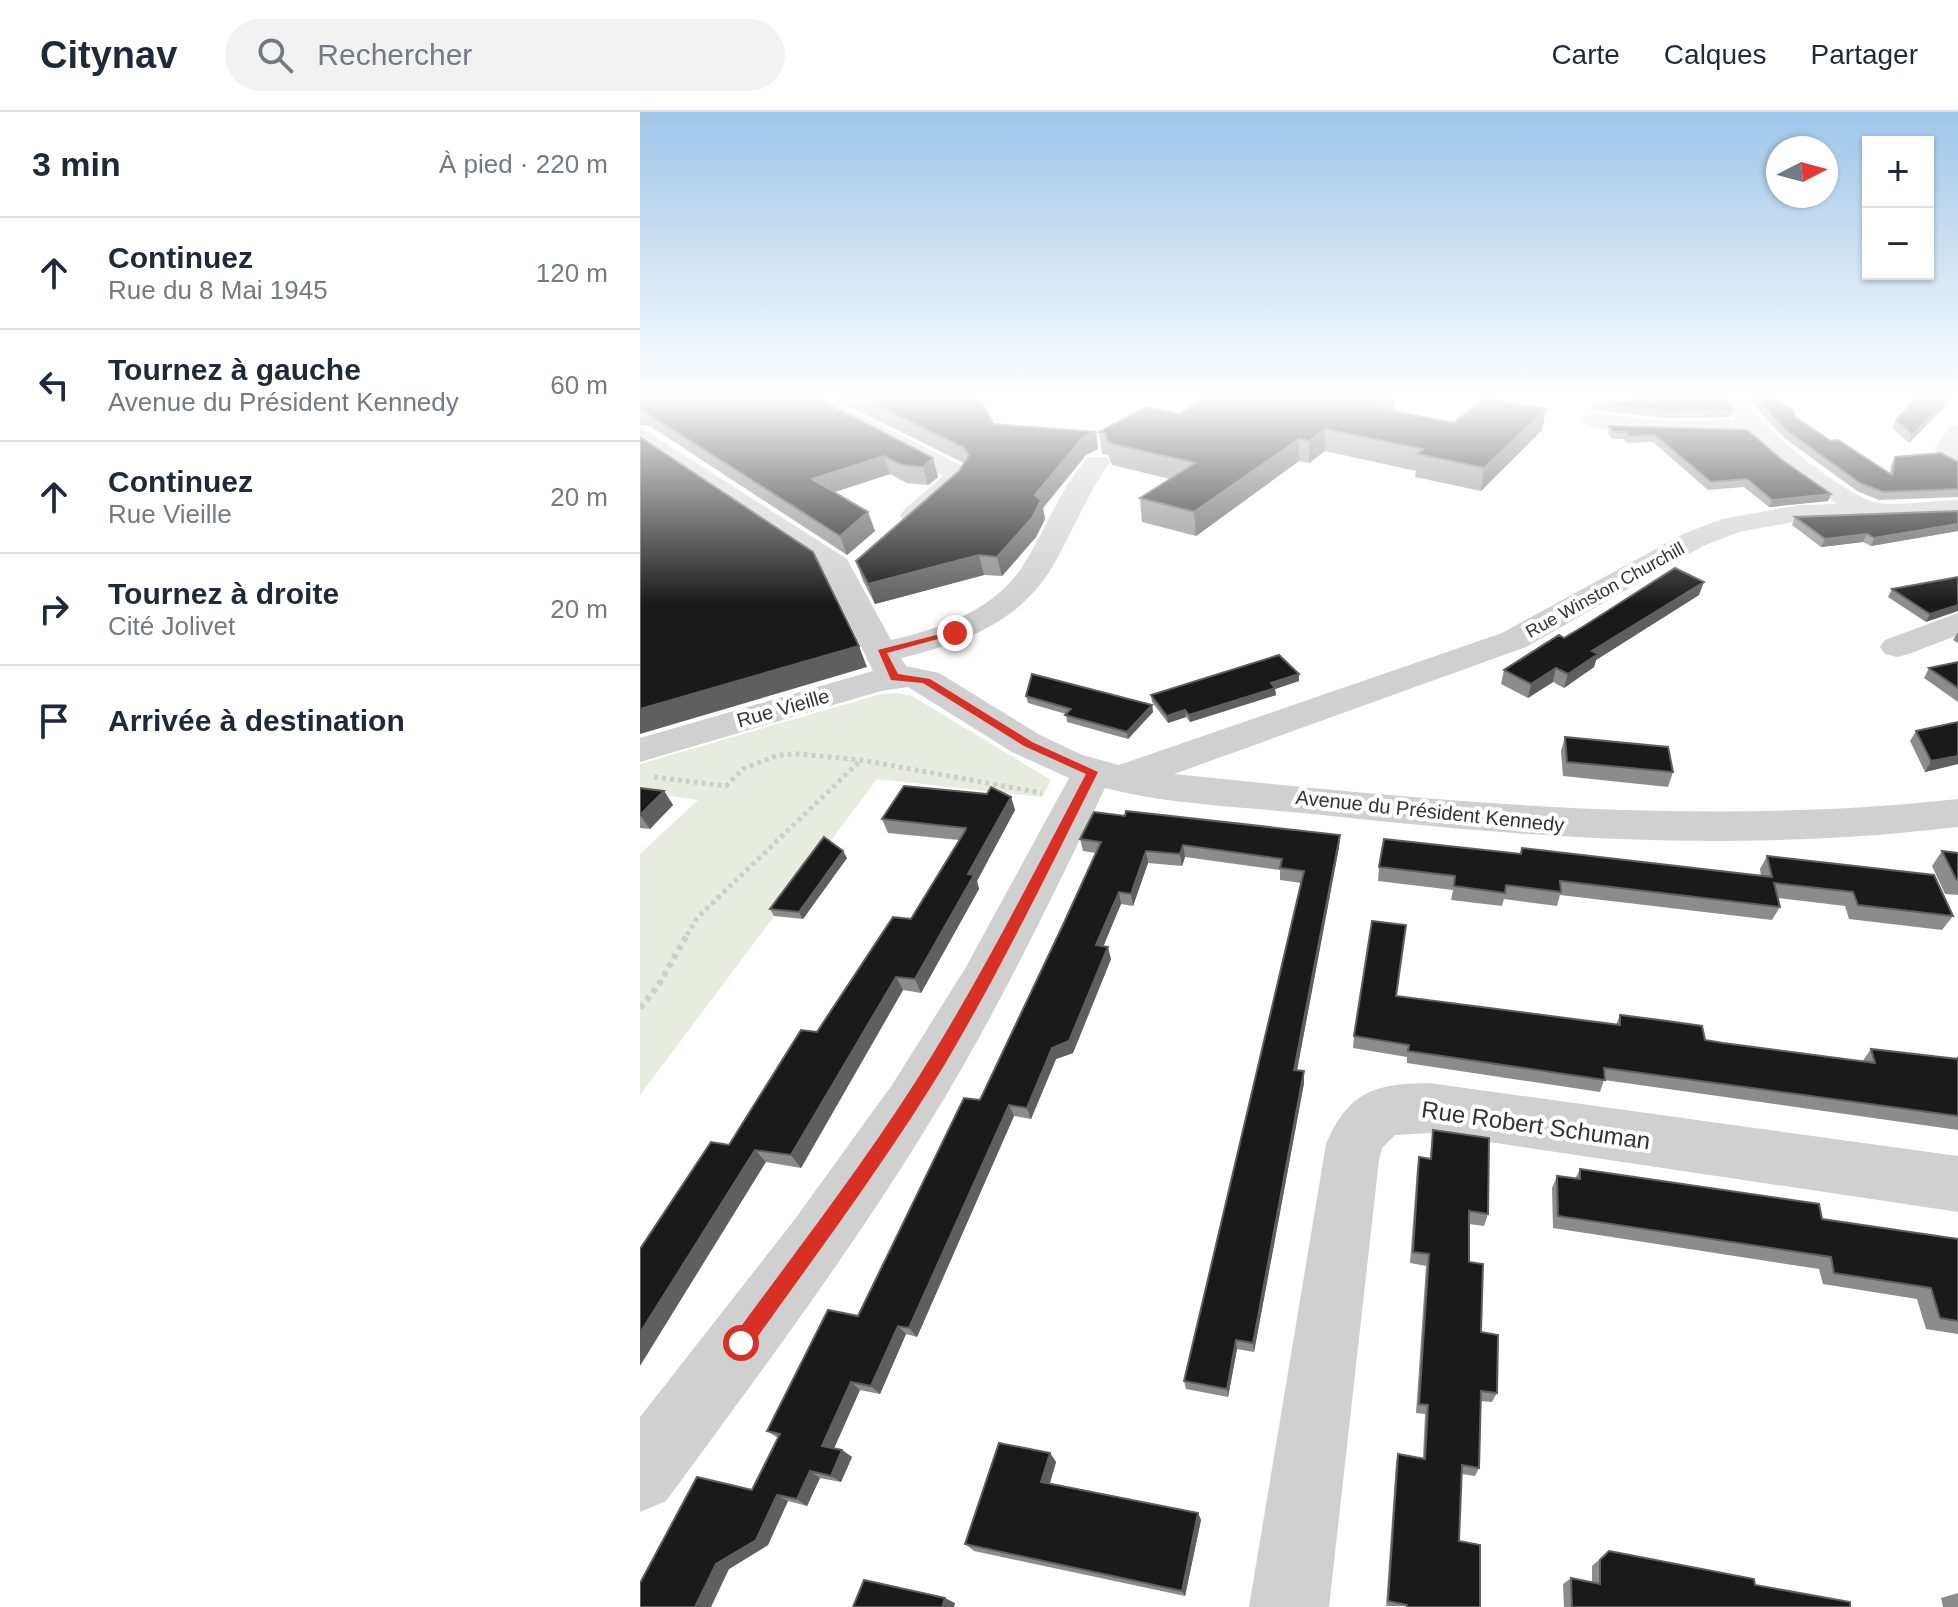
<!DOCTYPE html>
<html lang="fr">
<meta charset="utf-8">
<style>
body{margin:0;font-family:Arial,sans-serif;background:#f2f2f3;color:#1f2937}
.controls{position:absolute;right:24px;top:24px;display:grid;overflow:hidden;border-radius:0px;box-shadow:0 2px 6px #0004}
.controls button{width:72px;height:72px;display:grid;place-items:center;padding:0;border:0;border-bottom:2px solid #e0e1e3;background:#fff;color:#1f2937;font:40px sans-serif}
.compass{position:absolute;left:1126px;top:24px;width:72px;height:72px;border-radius:50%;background:#fff;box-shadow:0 2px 6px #0004;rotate:84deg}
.stop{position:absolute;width:24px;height:24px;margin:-18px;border:6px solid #d93025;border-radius:50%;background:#fff}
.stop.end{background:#d93025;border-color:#fff;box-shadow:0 2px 8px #0008}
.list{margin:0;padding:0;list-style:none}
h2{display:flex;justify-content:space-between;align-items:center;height:104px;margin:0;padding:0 32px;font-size:34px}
h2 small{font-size:26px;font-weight:400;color:#747a83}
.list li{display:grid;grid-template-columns:52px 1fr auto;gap:24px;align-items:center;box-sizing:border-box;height:112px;padding:0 32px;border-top:2px solid #e0e1e3}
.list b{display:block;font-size:30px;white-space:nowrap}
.list p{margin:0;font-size:26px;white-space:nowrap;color:#747a83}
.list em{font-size:26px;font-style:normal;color:#747a83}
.icon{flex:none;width:44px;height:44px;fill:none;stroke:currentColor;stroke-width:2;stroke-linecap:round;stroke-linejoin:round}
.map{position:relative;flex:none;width:1318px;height:1495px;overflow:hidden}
header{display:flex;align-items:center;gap:48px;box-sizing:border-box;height:112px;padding:0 40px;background:#fff;border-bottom:2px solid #e0e1e3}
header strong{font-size:38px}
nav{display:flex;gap:44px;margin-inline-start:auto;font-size:28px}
.search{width:560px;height:72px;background:#f2f2f3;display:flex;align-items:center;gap:20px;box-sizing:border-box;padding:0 28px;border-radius:44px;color:#747a83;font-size:30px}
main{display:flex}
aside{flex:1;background:#fff}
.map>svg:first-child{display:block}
</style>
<header>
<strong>Citynav</strong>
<div class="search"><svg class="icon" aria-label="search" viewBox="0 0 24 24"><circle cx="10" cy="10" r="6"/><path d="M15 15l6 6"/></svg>Rechercher</div>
<nav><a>Carte</a><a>Calques</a><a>Partager</a></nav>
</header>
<main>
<aside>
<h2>3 min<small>À pied · 220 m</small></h2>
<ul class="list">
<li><svg class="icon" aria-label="ahead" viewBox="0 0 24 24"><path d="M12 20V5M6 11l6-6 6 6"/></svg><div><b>Continuez</b><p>Rue du 8 Mai 1945</p></div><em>120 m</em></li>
<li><svg class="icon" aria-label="left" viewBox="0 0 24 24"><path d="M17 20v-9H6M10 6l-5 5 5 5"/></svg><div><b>Tournez à gauche</b><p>Avenue du Président Kennedy</p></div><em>60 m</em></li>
<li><svg class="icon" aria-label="ahead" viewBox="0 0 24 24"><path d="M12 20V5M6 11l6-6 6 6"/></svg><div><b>Continuez</b><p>Rue Vieille</p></div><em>20 m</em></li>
<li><svg class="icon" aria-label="right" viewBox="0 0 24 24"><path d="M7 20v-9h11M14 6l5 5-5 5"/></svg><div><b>Tournez à droite</b><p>Cité Jolivet</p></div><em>20 m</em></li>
<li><svg class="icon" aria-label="arrive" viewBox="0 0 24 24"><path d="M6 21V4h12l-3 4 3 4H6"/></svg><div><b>Arrivée à destination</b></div></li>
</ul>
</aside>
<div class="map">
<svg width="1318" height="1495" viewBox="0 0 1318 1495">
<rect width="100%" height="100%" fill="#fff"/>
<path fill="#e6ecdf" d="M256,581L272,584L411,668L402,685L237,667L0,983V742L58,688L0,679V652L241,582Z"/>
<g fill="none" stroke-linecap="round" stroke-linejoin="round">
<path stroke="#cdcdcd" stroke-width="5" stroke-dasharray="4 4" stroke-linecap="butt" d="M14,665L86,674L103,657L138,643L159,642L221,648L402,681
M47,823L57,806L220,649"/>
<path stroke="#cdcdcd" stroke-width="6" stroke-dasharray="5 5" stroke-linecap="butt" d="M0,896L18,874L48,821"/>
<path fill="#d0d0d0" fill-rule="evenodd" d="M153,283H180L326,356L330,361L322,375L284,410H264L260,404L264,398L303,364Z
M1080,283H1102C1121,316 1194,375 1231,389C1248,396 1297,388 1318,388V404L1159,409L1099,420L1063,434L886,535L534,662C798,689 1053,716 1318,687V715C1098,741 901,727 682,703C610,695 535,694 465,676C410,789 356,903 290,1010C210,1141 117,1265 26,1389L0,1400V1305L152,1111L252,973L326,855L429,666L372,640L268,575L241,579L0,650V626L233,559L183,458L0,333V315L207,447L251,528C300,517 354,498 382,455C406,418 419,378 448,345H466L470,350C447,383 433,418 414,452C381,510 323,531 261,546L266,554L299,561L400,623L442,643L479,653L862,521L1043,422L1082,407L1159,393L1197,392L1141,353L1106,322C1080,322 954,326 940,308L952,301L1024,309L1095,308Z
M1318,313V359L1300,348L1295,335L1310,315Z
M1318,501V523L1269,542L1257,545L1245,542L1240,535L1245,528Z
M789,971L1318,1044V1100L789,1021L755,1023L742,1036L739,1048L689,1495H609L686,1032C709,980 733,972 789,971Z"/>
</g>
<path fill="#8c8c8c" d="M171,283L298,365L288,373L267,371L250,362L195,380L228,400L235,419L207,443L10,314L0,313V297Z
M186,283H340H338L354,312L456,320L458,337L446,343L403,396L405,407L396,425L362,464L344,463L235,492L223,469L216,449L319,359L324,351Z
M572,283H760L755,287L754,299L814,311L906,297L902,318L841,379L775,365L776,359L685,339L669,351L659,349L556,424L502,410L500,386L530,367L472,353L468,343L462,342L459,320L539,302Z
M1035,283H1083L1092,298L1090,305L1024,306L951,297L953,290L1035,286Z
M1104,283H1129L1155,305L1191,329L1250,361L1251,353L1255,345L1318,350V385L1239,388L1217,379L1143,325Z
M1316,283L1269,331L1252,316L1256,308Z
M969,314L1142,348L1191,382L1188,389L1129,395L1104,375L1068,378L1013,330L987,331L984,327H972L968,321Z
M1318,399V419L1231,434L1223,430L1181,435L1152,413L1155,405Z
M1318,465L1286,510L1248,485L1252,477Z
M1059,483L956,548L954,555L924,576L913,570L888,586L861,572L864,558Z
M1318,520V531L1313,528Z
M1318,550V590L1284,566L1289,556Z
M659,569L635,577L636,583L550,610L546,605L528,611L512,590L511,583Z
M386,584L512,593L513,600L488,627L427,610L426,602L388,591Z
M1318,610V652L1285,660L1270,629L1276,619Z
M925,625L1033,660L1028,675L923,664L921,639Z
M0,676L24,679L33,693L10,717L0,716Z
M371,685L375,698L337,769L339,777L281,881L263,878L161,1056L126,1050L89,1033L177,920L271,807L319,728L248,721L242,707Z
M485,704L700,723L699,735L657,958L664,959V971L614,1240L597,1237L588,1285L546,1277L544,1269L661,771L640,768V758L545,745L542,754L508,751L493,794L481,792L463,834L471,847L433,941L416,947L391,1007L374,1004L277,1225L266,1222L240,1282L220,1278L194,1336L202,1338L212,1345L201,1370L180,1366L167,1394L148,1389L128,1433L89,1457L138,1326L127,1319L218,1204L340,988L422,815L456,741L443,739L440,727Z
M882,736L1121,764L1120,757L1127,744L1313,804L1302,818L1209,807L1205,794L1138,786L1140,795L1132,808L920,783L917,794L864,787L862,794L811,788L813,778L738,769L739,755L880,742Z
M1302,739L1318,741V783L1305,782L1292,754Z
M207,746L163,807L134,804L130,797Z
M980,903L1065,928L1083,931L1222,950L1231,937L1315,947L1318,944V1018L964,968L960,980L767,951V945L713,936L714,924L976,913Z
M793,1018L848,1102L844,1114L829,1112V1150L841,1220L857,1281L852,1290L840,1289L839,1356L835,1364L821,1362L819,1429L840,1495L746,1494L756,1350L758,1342L783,1346L785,1302L776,1301L786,1154L770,1151L777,1057L779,1045L790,1046Z
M940,1057L1182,1107L1318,1127V1222L1286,1217L1277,1187L1183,1172L1179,1157L913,1116L912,1076L917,1064L935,1067Z
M410,1341L416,1350L410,1371L558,1401L561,1408L545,1484L334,1439L325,1432Z
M969,1439L1115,1473L1210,1495H924L923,1472L931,1466L952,1470V1454Z
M1318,1481V1495H1303L1301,1486Z"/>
<path fill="#5f5f5f" d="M0,283H22L0,285Z
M742,283H760L755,287L754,299L733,295Z
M1312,283H1316L1269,331L1272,323Z
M906,297L902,318L841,379L844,356Z
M685,317V339L669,351V329Z
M456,320L458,337L446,343L403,396L405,407L396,425L362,464L357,445L395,383L443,325Z
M659,327V349L556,424L554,400Z
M244,344L250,362L179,385L172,367Z
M293,346L298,365L288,373L283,355Z
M1191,382L1188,389L1129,395L1132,388Z
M228,400L235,419L207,443L200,424Z
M1318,412V419L1231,434L1234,426Z
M1227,422L1223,430L1181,435L1185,427Z
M339,443L344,463L235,492L228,472Z
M1064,470L1059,483L956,548L954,555L924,576L928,562L952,539Z
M1318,493V499L1286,510L1290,502Z
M219,534L227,555L0,622V597Z
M916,556L913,570L888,586L891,572Z
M659,562V569L635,577L636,583L550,610L549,603L631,571Z
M512,593L513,600L488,627L487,620Z
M545,598L546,605L528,611L527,604Z
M1318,644V652L1285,660L1291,649Z
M24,679L33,693L10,717L0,703Z
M371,685L375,698L337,769L339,777L281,881L275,867L328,762Z
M700,723L699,735L655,969L654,958Z
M543,733L545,745L542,754L540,742Z
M203,739L207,746L163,807L159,800Z
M506,739L508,751L493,794L491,782Z
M479,780L481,792L459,845L456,833Z
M468,835L471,847L433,941L416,947L391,1007L387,996L412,936Z
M256,865L263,878L161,1056L151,1043Z
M664,959V971L614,1240L613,1231Z
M369,993L374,1004L277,1225L269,1216Z
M115,1038L126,1050L0,1254V1221Z
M258,1214L266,1222L240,1282L231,1274Z
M596,1228L597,1237L588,1285L587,1277Z
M211,1270L220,1278L192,1341L182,1334Z
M202,1338L212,1345L201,1370L191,1364Z
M410,1341L416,1350L408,1377L401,1370Z
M170,1359L180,1366L167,1394L157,1387Z
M137,1383L148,1389L128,1433L89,1457L71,1495H55L76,1452Z
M558,1401L561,1408L545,1484L542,1479Z
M305,1486L315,1491L314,1495H302Z"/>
<path fill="#1a1a1a" stroke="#5f5f5f" stroke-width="2" d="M37,283H171L293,346L283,355L262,353L244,344L172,367L228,400L200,424L0,297V287Z
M214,283H337L354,312L456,320L443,325L395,383L401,388L392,406L357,445L339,443L228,472L216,449L319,359L329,343L323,335Z
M572,283H750L733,295L814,311L844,286L906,297L844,356L777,342L783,337L685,317L669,329L659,327L554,400L500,386L555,351L469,331L465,321L459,320L506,295L539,302Z
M1037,283H1083L1092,298L1026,299L953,290L1037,286Z
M1113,283H1129L1154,299L1155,305L1191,329L1198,328L1252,363L1255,345L1301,341L1318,350V377L1243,380L1220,371L1146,318Z
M1279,283H1312L1272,323L1256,308Z
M969,314L1107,318L1142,348L1191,382L1132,388L1107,367L1071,370L1015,323L989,324L986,320H973Z
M0,325L173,440L219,534L0,597Z
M1318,399V412L1234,426L1227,422L1185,427L1155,405Z
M1035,456L1064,470L952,539L958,542L928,562L916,556L891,572L864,558L919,523L924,526L944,514Z
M1318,465V493L1290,502L1252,477Z
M639,543L659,562L631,571L635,576L549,603L545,598L527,604L511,583Z
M1318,550V576L1289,556Z
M392,562L512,593L487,620L425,603L431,597L386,584Z
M1318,610V644L1291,649L1276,619Z
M925,625L1028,635L1033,660L927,650Z
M264,674L347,682L351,675L371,685L328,762L334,763L275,867L256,865L151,1043L115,1038L0,1221V1137L71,1030L89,1033L161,918L177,920L253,805L271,807L325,719L326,716L242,707Z
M0,676L24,679L0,703Z
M486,699L700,723L654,958L664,959L617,1210L613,1231L596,1228L587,1277L544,1269L664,759L640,756L642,747L543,733L540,742L506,739L491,782L479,780L456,833L468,835L429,929L412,936L387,996L369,993L269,1216L258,1214L231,1274L211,1270L182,1334L202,1338L191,1364L170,1359L157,1387L137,1383L116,1428L76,1452L55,1495H0V1471L57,1365L112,1378L140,1322L127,1319L188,1198L218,1204L324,986L340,988L422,815L461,730L440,727L454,700L485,704Z
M184,725L203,739L159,800L130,797Z
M744,727L881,742L882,736L1132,765L1127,744L1294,763L1313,804L1218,793L1213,780L1134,771L1140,795L920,769L921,780L866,773L865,781L814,774L815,764L739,755Z
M1302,739L1318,741V768L1316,767Z
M732,809L766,813L756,884L980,913V903L1020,908L1062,914L1065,928L1083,931L1235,951L1231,937L1318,947V1004L964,956L965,968L768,939L769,933L714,924Z
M793,1018L849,1026L848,1102L829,1099V1150L843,1152L841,1220L858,1223L857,1281L841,1279L839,1356L822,1353L819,1429L840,1433V1495H767V1493L748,1489L758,1342L785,1347L788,1293L779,1292L789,1142L773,1140L779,1045L791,1047Z
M940,1057L1179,1092L1182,1107L1318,1127V1209L1300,1206L1291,1176L1194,1161L1191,1145L918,1104L917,1064L940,1067Z
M359,1331L410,1341L401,1370L558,1401L542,1479L325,1432Z
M969,1439L1114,1467L1115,1473L1210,1490V1495H932L931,1466L960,1472V1448Z
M224,1468L305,1486L302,1495H213Z"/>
<linearGradient id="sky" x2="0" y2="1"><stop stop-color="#9ec6ea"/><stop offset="0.58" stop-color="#fff"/><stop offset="1" stop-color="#fff" stop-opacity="0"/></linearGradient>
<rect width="1318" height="492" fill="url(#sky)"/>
<path fill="#d93025" d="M312,519L320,521L247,541L258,562L290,567L392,630L458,660C409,758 361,857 305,952C245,1051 175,1144 108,1238L101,1241L94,1238L91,1231L94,1224C162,1131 234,1039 294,940C349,850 397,755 446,662L384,634L283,571L251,568L238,538Z"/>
<g text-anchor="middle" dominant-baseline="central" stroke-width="8" stroke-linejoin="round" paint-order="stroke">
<g font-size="18" fill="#333" stroke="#fff">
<text transform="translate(965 478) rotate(-29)">Rue Winston Churchill</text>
</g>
<g font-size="20" fill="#333" stroke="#fff">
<text transform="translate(143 596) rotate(-16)">Rue Vieille</text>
<text transform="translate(790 699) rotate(6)">Avenue du Président Kennedy</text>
</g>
<g font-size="24" fill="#333" stroke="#fff">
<text transform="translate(896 1013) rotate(8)">Rue Robert Schuman</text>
</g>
</g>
</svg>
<div class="controls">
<button>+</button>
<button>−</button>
</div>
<svg class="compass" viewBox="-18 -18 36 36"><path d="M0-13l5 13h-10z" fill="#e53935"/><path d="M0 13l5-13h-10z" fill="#747a83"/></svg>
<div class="stop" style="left:101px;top:1231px"></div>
<div class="stop end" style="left:315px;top:521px"></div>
</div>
</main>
